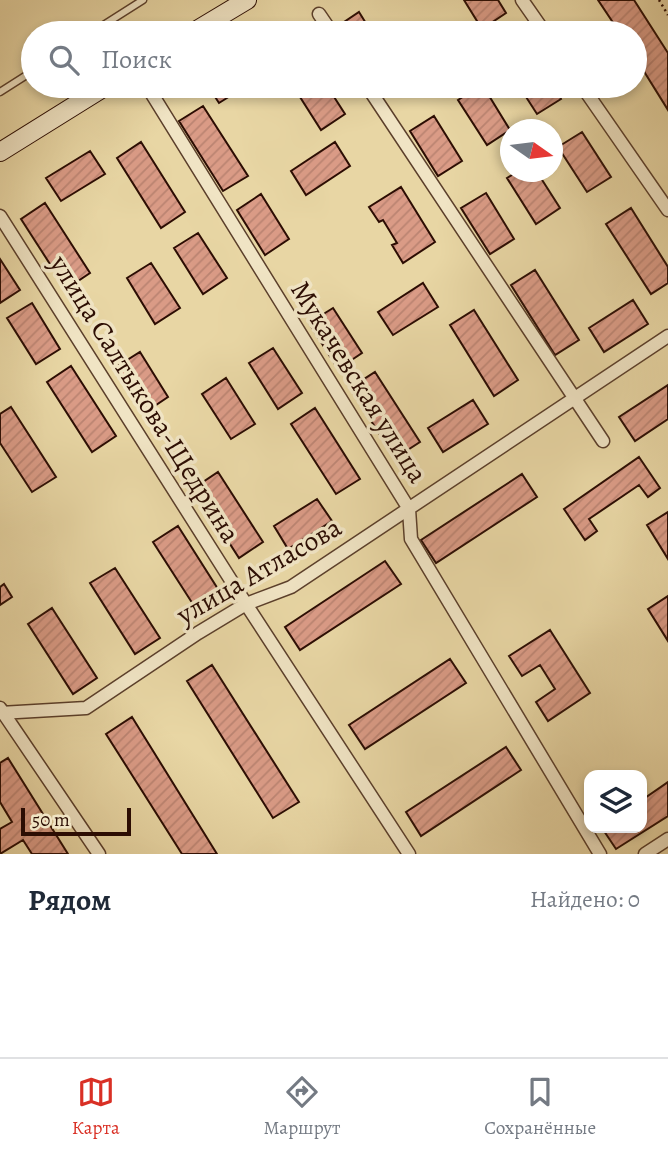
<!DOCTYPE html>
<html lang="ru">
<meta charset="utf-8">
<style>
body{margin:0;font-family:Alegreya,serif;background:#f2f2f3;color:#1f2937}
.controls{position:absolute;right:21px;bottom:21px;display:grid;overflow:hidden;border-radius:14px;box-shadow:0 4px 10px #0003}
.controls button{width:63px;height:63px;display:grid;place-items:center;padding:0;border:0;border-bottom:2px solid #e0e1e3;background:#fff;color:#1f2937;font:35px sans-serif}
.compass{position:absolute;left:500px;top:119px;width:63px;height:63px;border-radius:50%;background:#fff;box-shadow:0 4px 10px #0003;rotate:104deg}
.scale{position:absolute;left:21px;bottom:18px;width:110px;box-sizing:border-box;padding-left:7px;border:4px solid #2c0d03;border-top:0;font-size:19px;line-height:24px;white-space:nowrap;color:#2c0d03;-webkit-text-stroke:5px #f0e4c4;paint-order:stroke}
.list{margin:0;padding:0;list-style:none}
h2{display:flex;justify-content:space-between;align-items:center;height:91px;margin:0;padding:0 28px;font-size:30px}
h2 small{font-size:23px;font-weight:400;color:#747a83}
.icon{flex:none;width:38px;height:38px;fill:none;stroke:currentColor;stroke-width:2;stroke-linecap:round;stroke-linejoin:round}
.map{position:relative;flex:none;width:668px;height:854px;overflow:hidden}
.search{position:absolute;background:#fff;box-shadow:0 4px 10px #0003;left:21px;right:21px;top:21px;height:77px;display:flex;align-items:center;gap:18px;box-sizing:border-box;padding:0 24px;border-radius:38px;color:#747a83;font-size:26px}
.sheet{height:203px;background:#fff}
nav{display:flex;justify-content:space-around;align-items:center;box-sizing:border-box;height:98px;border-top:2px solid #e0e1e3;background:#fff;font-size:19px;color:#747a83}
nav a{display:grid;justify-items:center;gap:4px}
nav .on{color:#d93025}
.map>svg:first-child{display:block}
</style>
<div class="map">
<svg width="668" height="854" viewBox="0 0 668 854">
<defs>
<pattern id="building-hatch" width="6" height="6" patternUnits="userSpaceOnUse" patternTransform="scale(1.75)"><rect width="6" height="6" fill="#da9b86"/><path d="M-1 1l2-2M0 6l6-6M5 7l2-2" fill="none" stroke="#bb8472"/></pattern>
</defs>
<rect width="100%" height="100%" fill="#e8d6a4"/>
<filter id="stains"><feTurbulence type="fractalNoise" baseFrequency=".00286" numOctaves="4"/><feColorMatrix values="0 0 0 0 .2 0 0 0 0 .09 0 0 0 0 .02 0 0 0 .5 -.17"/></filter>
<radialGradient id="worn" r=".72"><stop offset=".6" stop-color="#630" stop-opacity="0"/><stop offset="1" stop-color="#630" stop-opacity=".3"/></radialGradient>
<path fill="url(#building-hatch)" stroke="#2c0d03" stroke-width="2" d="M464,0H498L506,13L482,29Z
M598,0H634L668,53V110L635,57V33H620Z
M359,12L372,33H342L338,26Z
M208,86H246L219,103Z
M293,86H327L345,114L321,130Z
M480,86H483L510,130L487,145L458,100Z
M519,86H553L561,99L537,114Z
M203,106L248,176L223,191L179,121Z
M434,116L462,161L438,176L410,131Z
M582,132L611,177L587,192L558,147Z
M141,142L185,212L161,228L117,158Z
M335,142L350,166L306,195L291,171Z
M90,151L105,174L61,201L46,178Z
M517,172H537L560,208L536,224L507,178Z
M401,187L435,242L403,263L392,245L397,243L383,220L379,222L369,207Z
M486,193L514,239L490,254L461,208Z
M261,194L289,239L265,255L237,210Z
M45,203L90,273L66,289L21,219Z
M631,208L668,267V283L651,294L606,224Z
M198,233L227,278L203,294L174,248Z
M0,259L20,290L0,303Z
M151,263L180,308L155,324L127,278Z
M535,270L579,340L555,355L511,285Z
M423,283L438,307L393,335L378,312Z
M633,300L648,324L604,352L589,328Z
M32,303L60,349L36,364L7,318Z
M333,308L362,353L338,369L309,323Z
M474,310L518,380L494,396L450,325Z
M273,348L302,393L278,409L249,363Z
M140,352L168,397L144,413L116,367Z
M71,366L116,436L92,452L47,382Z
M375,372L420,442L395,458L350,388Z
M226,378L255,424L231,439L202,394Z
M668,385V419L635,441L619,417Z
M473,400L488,424L443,452L428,428Z
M11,407L56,477L32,492L0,443V414Z
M315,408L360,479L336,494L291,424Z
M639,457L660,488L648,497L639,485L589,519L597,531L585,540L564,509Z
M218,472L263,542L239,558L194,488Z
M522,474L537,497L436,563L421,540Z
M317,499L332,521L288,549L274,526Z
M668,512V559L647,525Z
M178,526L223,597L198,612L153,542Z
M385,561L401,584L300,650L285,627Z
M115,568L160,638L135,654L90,583Z
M4,584L12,597L0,605V587Z
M668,596V641L648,609Z
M52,608L97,678L73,694L28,624Z
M550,630L590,693L548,721L536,702L555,689L540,665L522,676L509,656Z
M450,659L466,683L365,749L349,725Z
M212,665L299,802L273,818L187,681Z
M132,717L217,854H182L106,734Z
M506,747L521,770L421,836L406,812Z
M8,758L68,854H32L23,840L0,854V829L12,822L0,802V763Z
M668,782V816L616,849L602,828H642V800Z"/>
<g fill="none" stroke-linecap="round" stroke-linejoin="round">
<g stroke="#5b3f2b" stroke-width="9">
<path id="lane" d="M91,33L143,0
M0,92L33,71"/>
</g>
<g stroke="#5b3f2b" stroke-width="15">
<path id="street" d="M522,0L545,33
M319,14L332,33
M147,86L409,509L411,539L600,854
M367,86L603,441
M582,86L668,210
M0,216L246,604L409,854
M0,708L99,854
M0,713L86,708L198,633L246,604L291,587L668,336
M645,854L668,839"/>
</g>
<g stroke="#2c0d03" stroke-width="20">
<path id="secondary" d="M192,33L247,0
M0,152L106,86"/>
</g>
<path stroke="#2c0d03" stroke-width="2.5" stroke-dasharray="2 3.5" stroke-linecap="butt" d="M659,0L668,15"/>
<use href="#lane" stroke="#f0e4c4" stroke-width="6"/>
<use href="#street" stroke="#f0e4c4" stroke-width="12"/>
<use href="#secondary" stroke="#f0e4c4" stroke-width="18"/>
</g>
<g text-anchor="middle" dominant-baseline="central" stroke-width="7" stroke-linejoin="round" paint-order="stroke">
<g font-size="28" fill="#2c0d03" stroke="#f0e4c4">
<text transform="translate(359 382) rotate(58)">Мукачевская улица</text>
<text transform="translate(145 399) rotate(58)">улица Салтыкова-Щедрина</text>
<text transform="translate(259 571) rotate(-30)">улица Атласова</text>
</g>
</g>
<rect width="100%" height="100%" filter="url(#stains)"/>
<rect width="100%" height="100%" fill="url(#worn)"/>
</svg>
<div class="controls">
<button><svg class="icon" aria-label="layers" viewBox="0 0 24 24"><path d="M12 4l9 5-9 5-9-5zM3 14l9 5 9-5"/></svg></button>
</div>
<svg class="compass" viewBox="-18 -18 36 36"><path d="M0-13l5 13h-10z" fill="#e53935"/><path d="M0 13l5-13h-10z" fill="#747a83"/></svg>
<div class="scale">50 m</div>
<div class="search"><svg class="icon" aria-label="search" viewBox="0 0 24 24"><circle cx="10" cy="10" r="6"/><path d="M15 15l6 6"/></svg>Поиск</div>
</div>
<section class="sheet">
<h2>Рядом<small>Найдено: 0</small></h2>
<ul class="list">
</ul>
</section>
<nav>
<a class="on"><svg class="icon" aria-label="map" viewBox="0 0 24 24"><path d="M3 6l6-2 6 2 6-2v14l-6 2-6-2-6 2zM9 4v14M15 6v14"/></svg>Карта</a>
<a><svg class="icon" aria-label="directions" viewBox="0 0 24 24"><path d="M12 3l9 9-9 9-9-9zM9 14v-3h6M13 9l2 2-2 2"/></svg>Маршрут</a>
<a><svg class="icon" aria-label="saved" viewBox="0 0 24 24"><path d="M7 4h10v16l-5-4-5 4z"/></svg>Сохранённые</a>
</nav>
